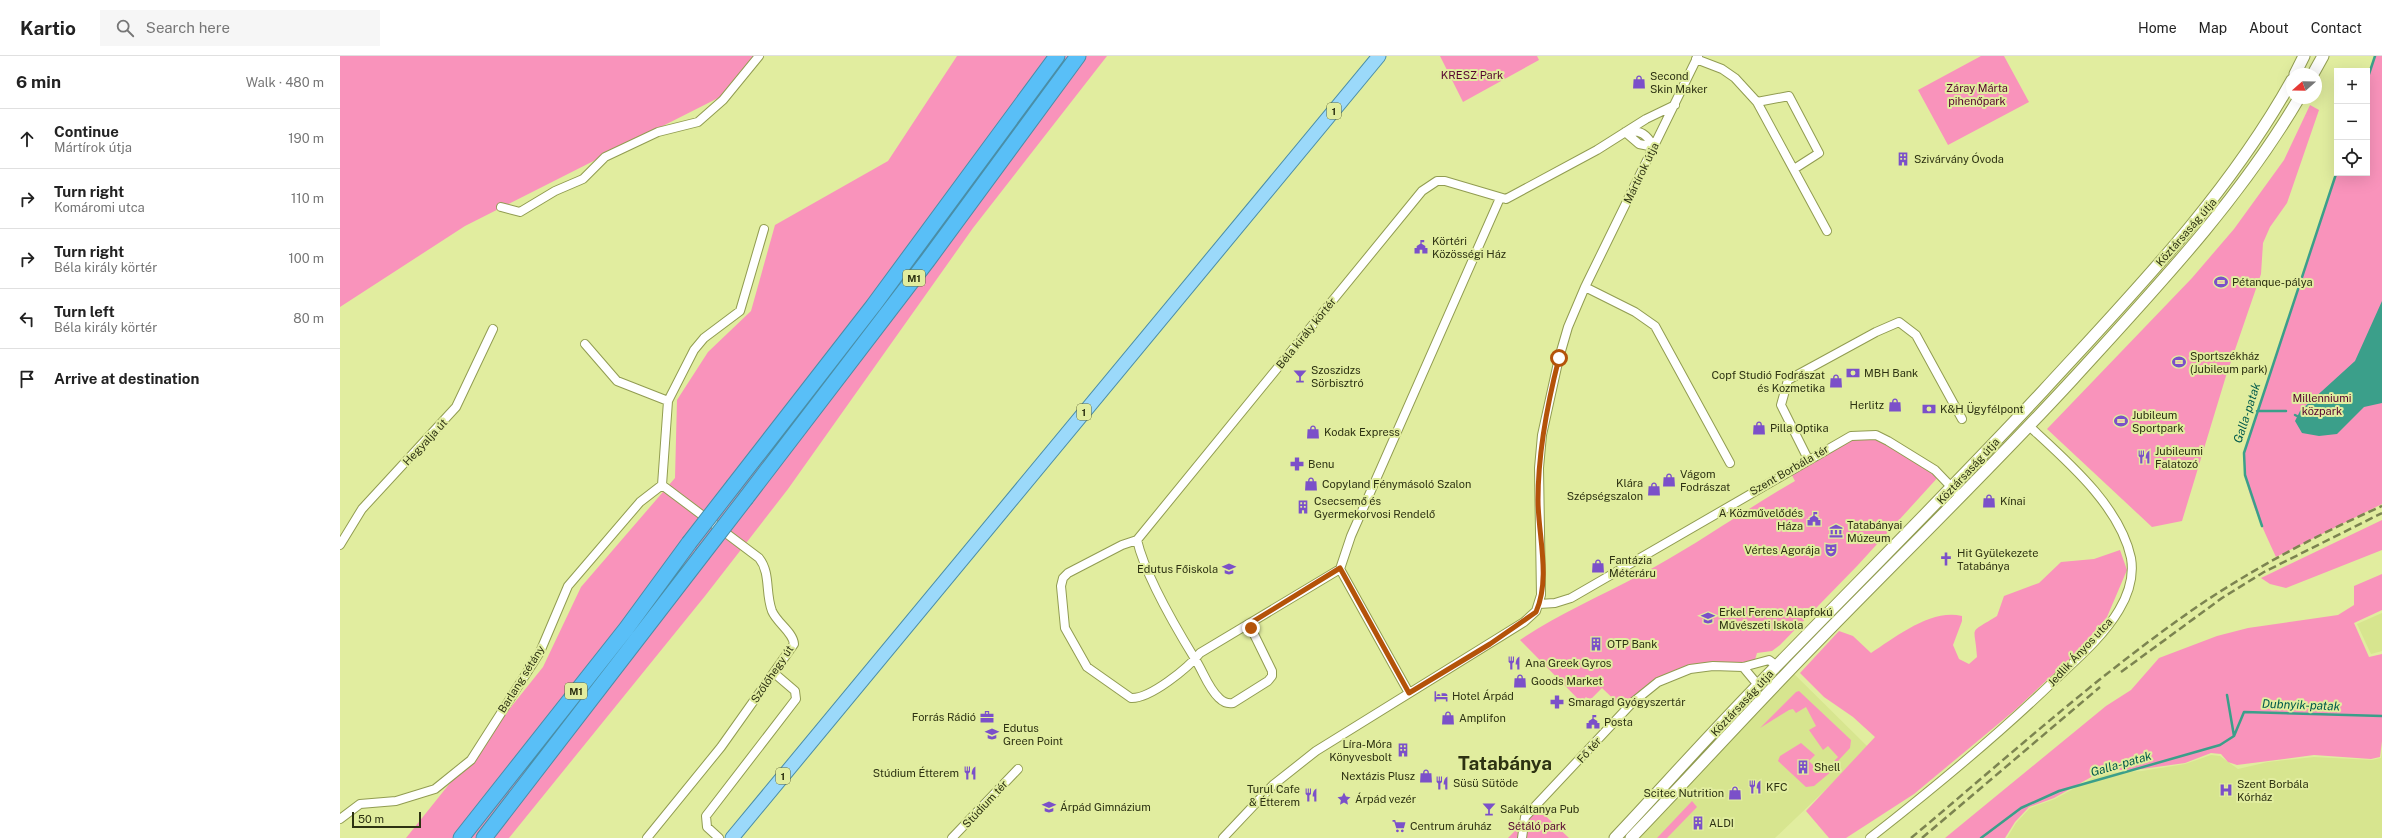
<!DOCTYPE html>
<meta charset="utf-8">
<style>
body{margin:0;font-family:"Public Sans",sans-serif;background:#f6f6f6;color:#222}
.controls{position:absolute;right:12px;top:12px;display:grid;overflow:hidden;border-radius:0px;box-shadow:0 4px 16px #0002}
.controls button{width:36px;height:36px;display:grid;place-items:center;padding:0;border:0;border-bottom:1px solid #e0e0e0;background:#fff;color:#222;font:20px sans-serif}
.compass{position:absolute;left:1946px;top:12px;width:36px;height:36px;border-radius:50%;background:#fff;box-shadow:0 4px 16px #0002;rotate:250deg}
.scale{position:absolute;left:12px;bottom:10px;width:69px;box-sizing:border-box;padding-left:4px;border:2px solid #2d3212;border-top:0;font-size:11px;line-height:14px;white-space:nowrap;color:#2d3212;-webkit-text-stroke:3px #e1ed9f;paint-order:stroke}
.stop{position:absolute;width:12px;height:12px;margin:-9px;border:3px solid #b45309;border-radius:50%;background:#fff}
.stop.end{background:#b45309;border-color:#fff;box-shadow:0 1px 4px #0008}
.list{margin:0;padding:0;list-style:none}
h2{display:flex;justify-content:space-between;align-items:center;height:52px;margin:0;padding:0 16px;font-size:17px}
h2 small{font-size:13px;font-weight:400;color:#767676}
.list li{display:grid;grid-template-columns:26px 1fr auto;gap:12px;align-items:center;box-sizing:border-box;height:60px;padding:0 16px;border-top:1px solid #e0e0e0}
.list b{display:block;font-size:15px;white-space:nowrap}
.list p{margin:0;font-size:13px;white-space:nowrap;color:#767676}
.list em{font-size:13px;font-style:normal;color:#767676}
.icon{flex:none;width:22px;height:22px;fill:none;stroke:currentColor;stroke-width:2;stroke-linecap:round;stroke-linejoin:round}
.map{position:relative;flex:none;width:2042px;height:782px;overflow:hidden}
header{display:flex;align-items:center;gap:24px;box-sizing:border-box;height:56px;padding:0 20px;background:#fff;border-bottom:1px solid #e0e0e0}
header strong{font-size:19px}
nav{display:flex;gap:22px;margin-inline-start:auto;font-size:14px}
.search{width:280px;height:36px;background:#f6f6f6;display:flex;align-items:center;gap:10px;box-sizing:border-box;padding:0 14px;border-radius:0px;color:#767676;font-size:15px}
main{display:flex}
aside{flex:1;background:#fff}
.map>svg:first-child{display:block}
</style>
<header>
<strong>Kartio</strong>
<div class="search"><svg class="icon" aria-label="search" viewBox="0 0 24 24"><circle cx="10" cy="10" r="6"/><path d="M15 15l6 6"/></svg>Search here</div>
<nav><a>Home</a><a>Map</a><a>About</a><a>Contact</a></nav>
</header>
<main>
<aside>
<h2>6 min<small>Walk · 480 m</small></h2>
<ul class="list">
<li><svg class="icon" aria-label="ahead" viewBox="0 0 24 24"><path d="M12 20V5M6 11l6-6 6 6"/></svg><div><b>Continue</b><p>Mártírok útja</p></div><em>190 m</em></li>
<li><svg class="icon" aria-label="right" viewBox="0 0 24 24"><path d="M7 20v-9h11M14 6l5 5-5 5"/></svg><div><b>Turn right</b><p>Komáromi utca</p></div><em>110 m</em></li>
<li><svg class="icon" aria-label="right" viewBox="0 0 24 24"><path d="M7 20v-9h11M14 6l5 5-5 5"/></svg><div><b>Turn right</b><p>Béla király körtér</p></div><em>100 m</em></li>
<li><svg class="icon" aria-label="left" viewBox="0 0 24 24"><path d="M17 20v-9H6M10 6l-5 5 5 5"/></svg><div><b>Turn left</b><p>Béla király körtér</p></div><em>80 m</em></li>
<li><svg class="icon" aria-label="arrive" viewBox="0 0 24 24"><path d="M6 21V4h12l-3 4 3 4H6"/></svg><div><b>Arrive at destination</b></div></li>
</ul>
</aside>
<div class="map">
<svg width="2042" height="782" viewBox="0 0 2042 782">
<rect width="100%" height="100%" fill="#e1ed9f"/>
<path fill="#d7e58f" d="M2042,557V595L2031,598L2017,568Z
M1438,602L1529,692L1435,782H1286Z
M2042,695V782H1667L1676,767L1690,752L1715,743L1762,717L1802,715L1845,708L1871,699L1880,700L1898,713L1928,706L1974,701L2032,704L2041,702Z"/>
<path fill="#f993bb" d="M0,0H414L390,36L125,170L0,251Z
M617,0H767L633,172L448,433L365,540L169,782H66L203,611L241,531L335,422L337,344L368,296L411,255L435,169L548,105Z
M1100,0H1197L1199,4L1123,46Z
M1641,0H1664L1689,46L1608,89L1578,34Z
M2035,0H2042V448L1936,501C1922,470 1902,432 1904,397L1997,115V117H2027V24Z
M1970,49L1979,54L1947,147L1930,171L1923,187L1921,218L1886,320L1842,465L1812,471L1707,373L1852,222L1894,173L1944,104Z
M1536,379L1600,419L1518,509L1440,589L1432,595L1417,597L1414,607L1373,610L1331,619L1285,654L1262,632L1250,644L1246,641L1241,646L1180,584C1218,558 1259,541 1300,519C1353,491 1403,455 1455,425L1449,414L1500,385Z
M2042,464V494L1946,532L1930,528L1921,522Z
M1780,494L1787,514L1767,561L1736,597L1675,654L1574,738L1506,782H1489L1466,755L1535,681L1513,661L1484,641L1460,617L1499,575L1513,580L1531,597C1555,581 1592,552 1622,560V565L1613,589L1619,603L1629,608L1637,601C1635,568 1627,579 1657,560L1664,540L1699,527L1721,506L1754,503Z
M2042,518V554L2014,567L2029,601L2042,598V685L2040,701L2031,703L1974,699L1897,709L1888,706L1881,698L1871,697L1845,707L1802,713L1762,715L1714,742L1689,751L1675,766L1665,782H1605L1766,650L1791,634L1819,602L1877,580L1908,572L1998,559L2014,549V530Z
M1459,635L1511,684L1510,692L1498,705H1494L1498,701L1488,690L1483,694L1469,674L1476,670L1466,651L1456,657L1453,653L1449,654L1420,672L1456,636Z
M1461,687L1475,699L1469,705L1478,714L1484,708L1492,715L1474,730L1466,731L1438,705L1440,700Z
M1352,745L1357,751L1327,782H1317Z
M1197,752L1229,782H1168Z"/>
<path fill="#3b9f8a" d="M2042,245V347L2024,351L1997,378L1979,380L1962,377L1955,365L1960,355L2015,305Z"/>
<g fill="none" stroke-linecap="round" stroke-linejoin="round">
<path stroke="#3b9f8a" stroke-width="2.5" d="M2027,24L2035,0
M1917,355H1946
M1955,359L1957,360
M1922,470L1905,419L1904,397L1997,115
M1894,680L1904,656L2042,660
M1641,782L1681,752L1719,735L1880,689L1894,680L1887,639"/>
<g stroke="#919c51" stroke-width="10">
<path id="street" d="M1356,3L1382,13L1395,22L1417,46L1487,175
M1417,46L1449,40L1479,97L1454,113
M1285,76L1299,88L1314,91
M1286,76C1301,73 1307,79 1314,91
M1160,142L1011,480L1000,513L860,597C848,612 810,643 791,642L747,611L725,572L721,530L723,522L728,517L782,489L797,484L1082,135L1097,125H1105L1166,143L1257,94L1306,63L1335,49
M161,151L180,156L215,135L243,123L265,101L318,76L358,66L383,44L419,0
M1245,231L1295,256L1315,270L1390,407
M245,288L277,325L328,345L322,429
M328,345L354,294L364,282L400,255L424,173
M1468,403L1441,349L1448,324L1536,276L1559,266L1576,279L1622,363
M797,484C805,519 836,572 855,603C863,615 868,632 879,642C883,646 888,648 893,647L928,625L932,620V615L909,568
M0,489L22,453L116,351L153,273
M1000,513L1069,637
M1199,548L1215,547L1231,542L1511,380L1536,379L1548,385L1595,414L1621,441
M1403,611L1418,629
M0,763L20,748L56,745L95,733L131,704L200,596L228,530L300,446L322,429
M307,782L381,691L454,588C453,576 437,567 432,555C425,537 431,517 419,502L322,429
M379,782L367,771L366,760L456,643L455,635L434,617
M612,782L678,713
M883,782L933,729L976,695L1184,566L1196,555L1201,539L1199,412L1202,379L1219,302L1228,271L1245,231L1358,0
M1182,782L1185,761L1292,647L1318,626L1350,613L1373,610L1403,611L1429,604L1437,610
M1530,782C1594,732 1657,680 1716,623C1738,602 1763,581 1779,554C1788,539 1794,520 1791,502C1780,450 1727,405 1689,370"/>
</g>
<g stroke="#919c51" stroke-width="13">
<path id="secondary" d="M1955,18L1964,0
M1973,18L1983,0
M1275,782C1323,731 1369,679 1418,629C1513,531 1610,435 1703,335C1793,237 1887,141 1952,24
M1291,782C1343,728 1394,672 1446,618C1541,519 1640,424 1733,323C1814,234 1898,146 1959,42"/>
</g>
<g stroke="#4a8ea7" stroke-width="15">
<path id="primary" d="M392,782L1039,0"/>
</g>
<g stroke="#4a8ea7" stroke-width="17">
<path id="highway" d="M394,429L533,250L717,0
M406,442L588,204L738,0
M121,782L286,573L349,487
M144,782L362,499"/>
</g>
<use href="#street" stroke="#fff" stroke-width="8"/>
<use href="#secondary" stroke="#fff" stroke-width="11"/>
<use href="#primary" stroke="#9bd9fa" stroke-width="13"/>
<use href="#highway" stroke="#59bff7" stroke-width="15"/>
<path stroke="#7c8450" stroke-width="2.5" stroke-dasharray="8 4" stroke-linecap="butt" d="M1781,616L1882,542L1924,516L2042,457
M1571,782C1668,701 1762,615 1867,544C1922,508 1981,477 2042,450
M1582,782L1760,631"/>
<g stroke="#4a8ea7" stroke-width="17" stroke-linecap="butt">
<path id="highway-bridge" d="M349,487L394,429
M362,499L406,442"/>
</g>
<use href="#highway-bridge" stroke="#59bff7" stroke-width="15"/>
</g>
<g fill="none" stroke-linecap="round" stroke-linejoin="round">
<path stroke="#b45309" stroke-width="5" d="M911,572L909,568L1000,512L1069,637L1150,588L1196,556C1211,522 1198,479 1198,444C1198,395 1207,349 1219,302"/>
</g>
<defs>
<g id="shop-bare" transform="scale(1.08)"><path d="M-5-2.5h2.3a2.7 3.5 0 0 1 5.4 0H5L5.5 6h-11ZM-1.5-2.5h3a1.5 2.3 0 0 0-3 0Z" fill="#7b50c9" stroke="#e1ed9f" stroke-width="2.5" paint-order="stroke"/></g>
<g id="building-bare" transform="scale(1.08)"><path d="M-4-6H4V6H1V3H-1V6H-4ZM-2.5-4.3h1.7v1.8h-1.7ZM.8-4.3h1.7v1.8H.8ZM-2.5-1h1.7V.8h-1.7ZM.8-1h1.7V.8H.8Z" fill="#7b50c9" stroke="#e1ed9f" stroke-width="2.5" paint-order="stroke"/></g>
<g id="civic-bare" transform="scale(1.08)"><path d="M-.6-6.5H3V-4.5H.6V-3L4-1V1h2V6H-6V1h2V-1L-.6-3ZM-1.2 2.5V6h2.4V2.5Z" fill="#7b50c9" stroke="#e1ed9f" stroke-width="2.5" paint-order="stroke"/></g>
<g id="stadium-bare" transform="scale(1.08)"><path d="M0-5a6.5 5 0 1 0 0 10a6.5 5 0 1 0 0-10ZM-3.5-1.8h7v3.6h-7Z" fill="#7b50c9" stroke="#e1ed9f" stroke-width="2.5" paint-order="stroke"/></g>
<g id="bank-bare" transform="scale(1.08)"><path d="M-6-4H6V4H-6ZM0-2.3a2.3 2.3 0 1 0 0 4.6a2.3 2.3 0 1 0 0-4.6Z" fill="#7b50c9" stroke="#e1ed9f" stroke-width="2.5" paint-order="stroke"/></g>
<g id="bar-bare" transform="scale(1.08)"><path d="M-6-5H6L.8 .8V4.5H3.5V6h-7V4.5H-.8V.8Z" fill="#7b50c9" stroke="#e1ed9f" stroke-width="2.5" paint-order="stroke"/></g>
<g id="restaurant-bare" transform="scale(1.08)"><path d="M-5-6h1v4h1v-4h1v4h1v-4h1v5L-1.5 .5V6h-2V.5L-5-1ZM5-6V6H3V1.5H1.5Q1.5-4 5-6Z" fill="#7b50c9" stroke="#e1ed9f" stroke-width="2.5" paint-order="stroke"/></g>
<g id="pharmacy-bare" transform="scale(1.08)"><path d="M-2-6h4v4h4v4h-4v4h-4v-4h-4v-4h4Z" fill="#7b50c9" stroke="#e1ed9f" stroke-width="2.5" paint-order="stroke"/></g>
<g id="museum-bare" transform="scale(1.08)"><path d="M0-6L6-3V-2H-6V-3ZM-5-1h2V3h-2ZM-1-1h2V3h-2ZM3-1h2V3H3ZM-6 4H6V6H-6Z" fill="#7b50c9" stroke="#e1ed9f" stroke-width="2.5" paint-order="stroke"/></g>
<g id="theatre-bare" transform="scale(1.08)"><path d="M-5-5.5Q0-4 5-5.5V0Q5 5 0 6Q-5 5-5 0ZM-3.3-2.5H-1v1.5H-3.3ZM1-2.5H3.3v1.5H1ZM-2.8 1Q0 5.5 2.8 1Z" fill="#7b50c9" stroke="#e1ed9f" stroke-width="2.5" paint-order="stroke"/></g>
<g id="church-bare" transform="scale(1.08)"><path d="M-1.2-6h2.4v3.5h3.3v2.4h-3.3V6h-2.4V-.1h-3.3v-2.4h3.3Z" fill="#7b50c9" stroke="#e1ed9f" stroke-width="2.5" paint-order="stroke"/></g>
<g id="school-bare" transform="scale(1.08)"><path d="M0-5L7-2L0 1L-7-2ZM-4 1L0 2.5L4 1V4Q0 6-4 4Z" fill="#7b50c9" stroke="#e1ed9f" stroke-width="2.5" paint-order="stroke"/></g>
<g id="hotel-bare" transform="scale(1.08)"><path d="M-6-4.5h1.5V1H6V5H4.5V3h-9V5H-6ZM-4 0a1.8 1.8 0 1 1 3.6 0ZM.5 0V-2.5h3Q6-2.5 6 0Z" fill="#7b50c9" stroke="#e1ed9f" stroke-width="2.5" paint-order="stroke"/></g>
<g id="office-bare" transform="scale(1.08)"><path d="M-6-3h4V-5.5h4V-3h4V5H-6ZM-1-4.5V-3h2v-1.5ZM-6 0V1H6V0Z" fill="#7b50c9" stroke="#e1ed9f" stroke-width="2.5" paint-order="stroke"/></g>
<g id="university-bare" transform="scale(1.08)"><path d="M0-5L7-2L0 1L-7-2ZM-4 1L0 2.5L4 1V4Q0 6-4 4Z" fill="#7b50c9" stroke="#e1ed9f" stroke-width="2.5" paint-order="stroke"/></g>
<g id="hospital-bare" transform="scale(1.08)"><path d="M-5-5h3v3.5h4V-5h3V5h-3V1.5h-4V5h-3Z" fill="#7b50c9" stroke="#e1ed9f" stroke-width="2.5" paint-order="stroke"/></g>
<g id="sight-bare" transform="scale(1.08)"><path d="M0-6L1.8-2.2L6-1.7L2.9 1.2L3.7 5.4L0 3.3L-3.7 5.4L-2.9 1.2L-6-1.7L-1.8-2.2Z" fill="#7b50c9" stroke="#e1ed9f" stroke-width="2.5" paint-order="stroke"/></g>
<g id="supermarket-bare" transform="scale(1.08)"><path d="M-6-5.5h2.5l.6 2H6L4.5 2H-2.5L-4.4-4H-6ZM-1.5 3.2a1.3 1.3 0 1 0 .1 0ZM3 3.2a1.3 1.3 0 1 0 .1 0Z" fill="#7b50c9" stroke="#e1ed9f" stroke-width="2.5" paint-order="stroke"/></g>
</defs>
<g fill-rule="evenodd">
<use href="#shop-bare" x="1299" y="26"/>
<use href="#building-bare" x="1563" y="103"/>
<use href="#civic-bare" x="1081" y="191"/>
<use href="#stadium-bare" x="1881" y="226"/>
<use href="#stadium-bare" x="1839" y="306"/>
<use href="#bank-bare" x="1513" y="317"/>
<use href="#bar-bare" x="960" y="320"/>
<use href="#shop-bare" x="1496" y="325"/>
<use href="#shop-bare" x="1555" y="349"/>
<use href="#bank-bare" x="1589" y="353"/>
<use href="#stadium-bare" x="1781" y="365"/>
<use href="#shop-bare" x="1419" y="372"/>
<use href="#shop-bare" x="973" y="376"/>
<use href="#restaurant-bare" x="1804" y="401"/>
<use href="#pharmacy-bare" x="957" y="408"/>
<use href="#shop-bare" x="1329" y="424"/>
<use href="#shop-bare" x="971" y="428"/>
<use href="#shop-bare" x="1314" y="433"/>
<use href="#shop-bare" x="1649" y="445"/>
<use href="#building-bare" x="963" y="451"/>
<use href="#civic-bare" x="1474" y="463"/>
<use href="#museum-bare" x="1496" y="475"/>
<use href="#theatre-bare" x="1491" y="494"/>
<use href="#church-bare" x="1606" y="503"/>
<use href="#shop-bare" x="1258" y="510"/>
<use href="#school-bare" x="889" y="513"/>
<use href="#school-bare" x="1368" y="562"/>
<use href="#building-bare" x="1256" y="588"/>
<use href="#restaurant-bare" x="1174" y="607"/>
<use href="#shop-bare" x="1180" y="625"/>
<use href="#hotel-bare" x="1101" y="640"/>
<use href="#pharmacy-bare" x="1217" y="646"/>
<use href="#office-bare" x="647" y="661"/>
<use href="#shop-bare" x="1108" y="662"/>
<use href="#civic-bare" x="1253" y="666"/>
<use href="#university-bare" x="652" y="678"/>
<use href="#building-bare" x="1063" y="694"/>
<use href="#building-bare" x="1463" y="711"/>
<use href="#restaurant-bare" x="630" y="717"/>
<use href="#shop-bare" x="1086" y="720"/>
<use href="#restaurant-bare" x="1102" y="727"/>
<use href="#restaurant-bare" x="1415" y="731"/>
<use href="#hospital-bare" x="1886" y="734"/>
<use href="#shop-bare" x="1395" y="737"/>
<use href="#restaurant-bare" x="971" y="739"/>
<use href="#sight-bare" x="1004" y="743"/>
<use href="#school-bare" x="709" y="751"/>
<use href="#bar-bare" x="1149" y="753"/>
<use href="#building-bare" x="1358" y="767"/>
<use href="#supermarket-bare" x="1059" y="770"/>
</g>
<g text-anchor="middle" dominant-baseline="central" stroke-width="4" stroke-linejoin="round" paint-order="stroke">
<g fill="#e1ed9f" stroke="#636a3c" stroke-width="1">
<rect x="987" y="47" width="14" height="16" rx="3"/>
<rect x="563" y="214" width="22" height="16" rx="3"/>
<rect x="737" y="348" width="14" height="16" rx="3"/>
<rect x="225" y="627" width="22" height="16" rx="3"/>
<rect x="436" y="712" width="14" height="16" rx="3"/>
</g>
<g font-size="10" font-weight="bold" fill="#2d3212">
<text x="994" y="55">1</text>
<text x="574" y="222">M1</text>
<text x="744" y="356">1</text>
<text x="236" y="635">M1</text>
<text x="443" y="720">1</text>
</g>
<g font-size="11" fill="#56042f" stroke="#e1ed9f">
<text x="1132" y="19">KRESZ Park</text>
<text x="1637" y="32">Záray Márta<tspan x="1637" dy="13">pihenőpark</tspan></text>
<text x="1982" y="342">Millenniumi<tspan x="1982" dy="13">közpark</tspan></text>
<text x="1197" y="770">Sétáló park</text>
</g>
<g font-size="11" fill="#2d3212" stroke="#e1ed9f" text-anchor="start">
<text x="1310" y="20">Second<tspan x="1310" dy="13">Skin Maker</tspan></text>
<text x="1574" y="103">Szivárvány Óvoda</text>
<text x="1092" y="185">Körtéri<tspan x="1092" dy="13">Közösségi Ház</tspan></text>
<text x="1892" y="226">Pétanque-pálya</text>
<text x="1850" y="300">Sportszékház<tspan x="1850" dy="13">(Jubileum park)</tspan></text>
<text x="971" y="314">Szoszidzs<tspan x="971" dy="13">Sörbisztró</tspan></text>
<text x="1524" y="317">MBH Bank</text>
<text x="1485" y="319" text-anchor="end">Copf Studió Fodrászat<tspan x="1485" dy="13">és Kozmetika</tspan></text>
<text x="1544" y="349" text-anchor="end">Herlitz</text>
<text x="1600" y="353">K&amp;H Ügyfélpont</text>
<text x="1792" y="359">Jubileum<tspan x="1792" dy="13">Sportpark</tspan></text>
<text x="1430" y="372">Pilla Optika</text>
<text x="984" y="376">Kodak Express</text>
<text x="1815" y="395">Jubileumi<tspan x="1815" dy="13">Falatozó</tspan></text>
<text x="968" y="408">Benu</text>
<text x="1340" y="418">Vágom<tspan x="1340" dy="13">Fodrászat</tspan></text>
<text x="1303" y="427" text-anchor="end">Klára<tspan x="1303" dy="13">Szépségszalon</tspan></text>
<text x="982" y="428">Copyland Fénymásoló Szalon</text>
<text x="974" y="445">Csecsemő és<tspan x="974" dy="13">Gyermekorvosi Rendelő</tspan></text>
<text x="1660" y="445">Kínai</text>
<text x="1463" y="457" text-anchor="end">A Közművelődés<tspan x="1463" dy="13">Háza</tspan></text>
<text x="1507" y="469">Tatabányai<tspan x="1507" dy="13">Múzeum</tspan></text>
<text x="1480" y="494" text-anchor="end">Vértes Agorája</text>
<text x="1617" y="497">Hit Gyülekezete<tspan x="1617" dy="13">Tatabánya</tspan></text>
<text x="1269" y="504">Fantázia<tspan x="1269" dy="13">Méteráru</tspan></text>
<text x="878" y="513" text-anchor="end">Edutus Főiskola</text>
<text x="1379" y="556">Erkel Ferenc Alapfokú<tspan x="1379" dy="13">Művészeti Iskola</tspan></text>
<text x="1267" y="588">OTP Bank</text>
<text x="1185" y="607">Ana Greek Gyros</text>
<text x="1191" y="625">Goods Market</text>
<text x="1112" y="640">Hotel Árpád</text>
<text x="1228" y="646">Smaragd Gyógyszertár</text>
<text x="636" y="661" text-anchor="end">Forrás Rádió</text>
<text x="1119" y="662">Amplifon</text>
<text x="1264" y="666">Posta</text>
<text x="663" y="672">Edutus<tspan x="663" dy="13">Green Point</tspan></text>
<text x="1052" y="688" text-anchor="end">Líra-Móra<tspan x="1052" dy="13">Könyvesbolt</tspan></text>
<text x="1474" y="711">Shell</text>
<text x="619" y="717" text-anchor="end">Stúdium Étterem</text>
<text x="1075" y="720" text-anchor="end">Nextázis Plusz</text>
<text x="1113" y="727">Süsü Sütöde</text>
<text x="1897" y="728">Szent Borbála<tspan x="1897" dy="13">Kórház</tspan></text>
<text x="1426" y="731">KFC</text>
<text x="960" y="733" text-anchor="end">Turul Cafe<tspan x="960" dy="13">&amp; Étterem</tspan></text>
<text x="1384" y="737" text-anchor="end">Scitec Nutrition</text>
<text x="1015" y="743">Árpád vezér</text>
<text x="720" y="751">Árpád Gimnázium</text>
<text x="1160" y="753">Sakáltanya Pub</text>
<text x="1369" y="767">ALDI</text>
<text x="1070" y="770">Centrum áruház</text>
</g>
<g font-size="11" fill="#2d3212" stroke="#e1ed9f">
<text transform="translate(1301 117) rotate(-64)">Mártírok útja</text>
<text transform="translate(1846 176) rotate(-49)">Köztársaság útja</text>
<text transform="translate(966 277) rotate(-51)">Béla király körtér</text>
<text transform="translate(85 386) rotate(-47)">Hegyalja út</text>
<text transform="translate(1449 414) rotate(-30)">Szent Borbála tér</text>
<text transform="translate(1628 415) rotate(-47)">Köztársaság útja</text>
<text transform="translate(1740 596) rotate(-47)">Jedlik Ányos utca</text>
<text transform="translate(432 618) rotate(-56)">Szőlőhegy út</text>
<text transform="translate(181 623) rotate(-58)">Barlang sétány</text>
<text transform="translate(1402 647) rotate(-47)">Köztársaság útja</text>
<text transform="translate(1249 694) rotate(-48)">Fő tér</text>
<text transform="translate(645 748) rotate(-47)">Stúdium tér</text>
</g>
<g font-size="12" font-style="italic" fill="#015a4b" stroke="#e1ed9f">
<text transform="translate(1907 357) rotate(-72)">Galla-patak</text>
<text transform="translate(1961 649) rotate(2)">Dubnyik-patak</text>
<text transform="translate(1781 708) rotate(-16)">Galla-patak</text>
</g>
<g font-size="19" font-weight="bold" fill="#2d3212" stroke="#e1ed9f">
<text x="1165" y="707">Tatabánya</text>
</g>
</g>
</svg>
<div class="controls">
<button>+</button>
<button>−</button>
<button><svg class="icon" aria-label="locate" viewBox="0 0 24 24"><circle cx="12" cy="12" r="6"/><path d="M12 2v4M12 18v4M2 12h4M18 12h4"/></svg></button>
</div>
<svg class="compass" viewBox="-18 -18 36 36"><path d="M0-13l5 13h-10z" fill="#e53935"/><path d="M0 13l5-13h-10z" fill="#767676"/></svg>
<div class="scale">50 m</div>
<div class="stop" style="left:1219px;top:302px"></div>
<div class="stop end" style="left:911px;top:572px"></div>
</div>
</main>
